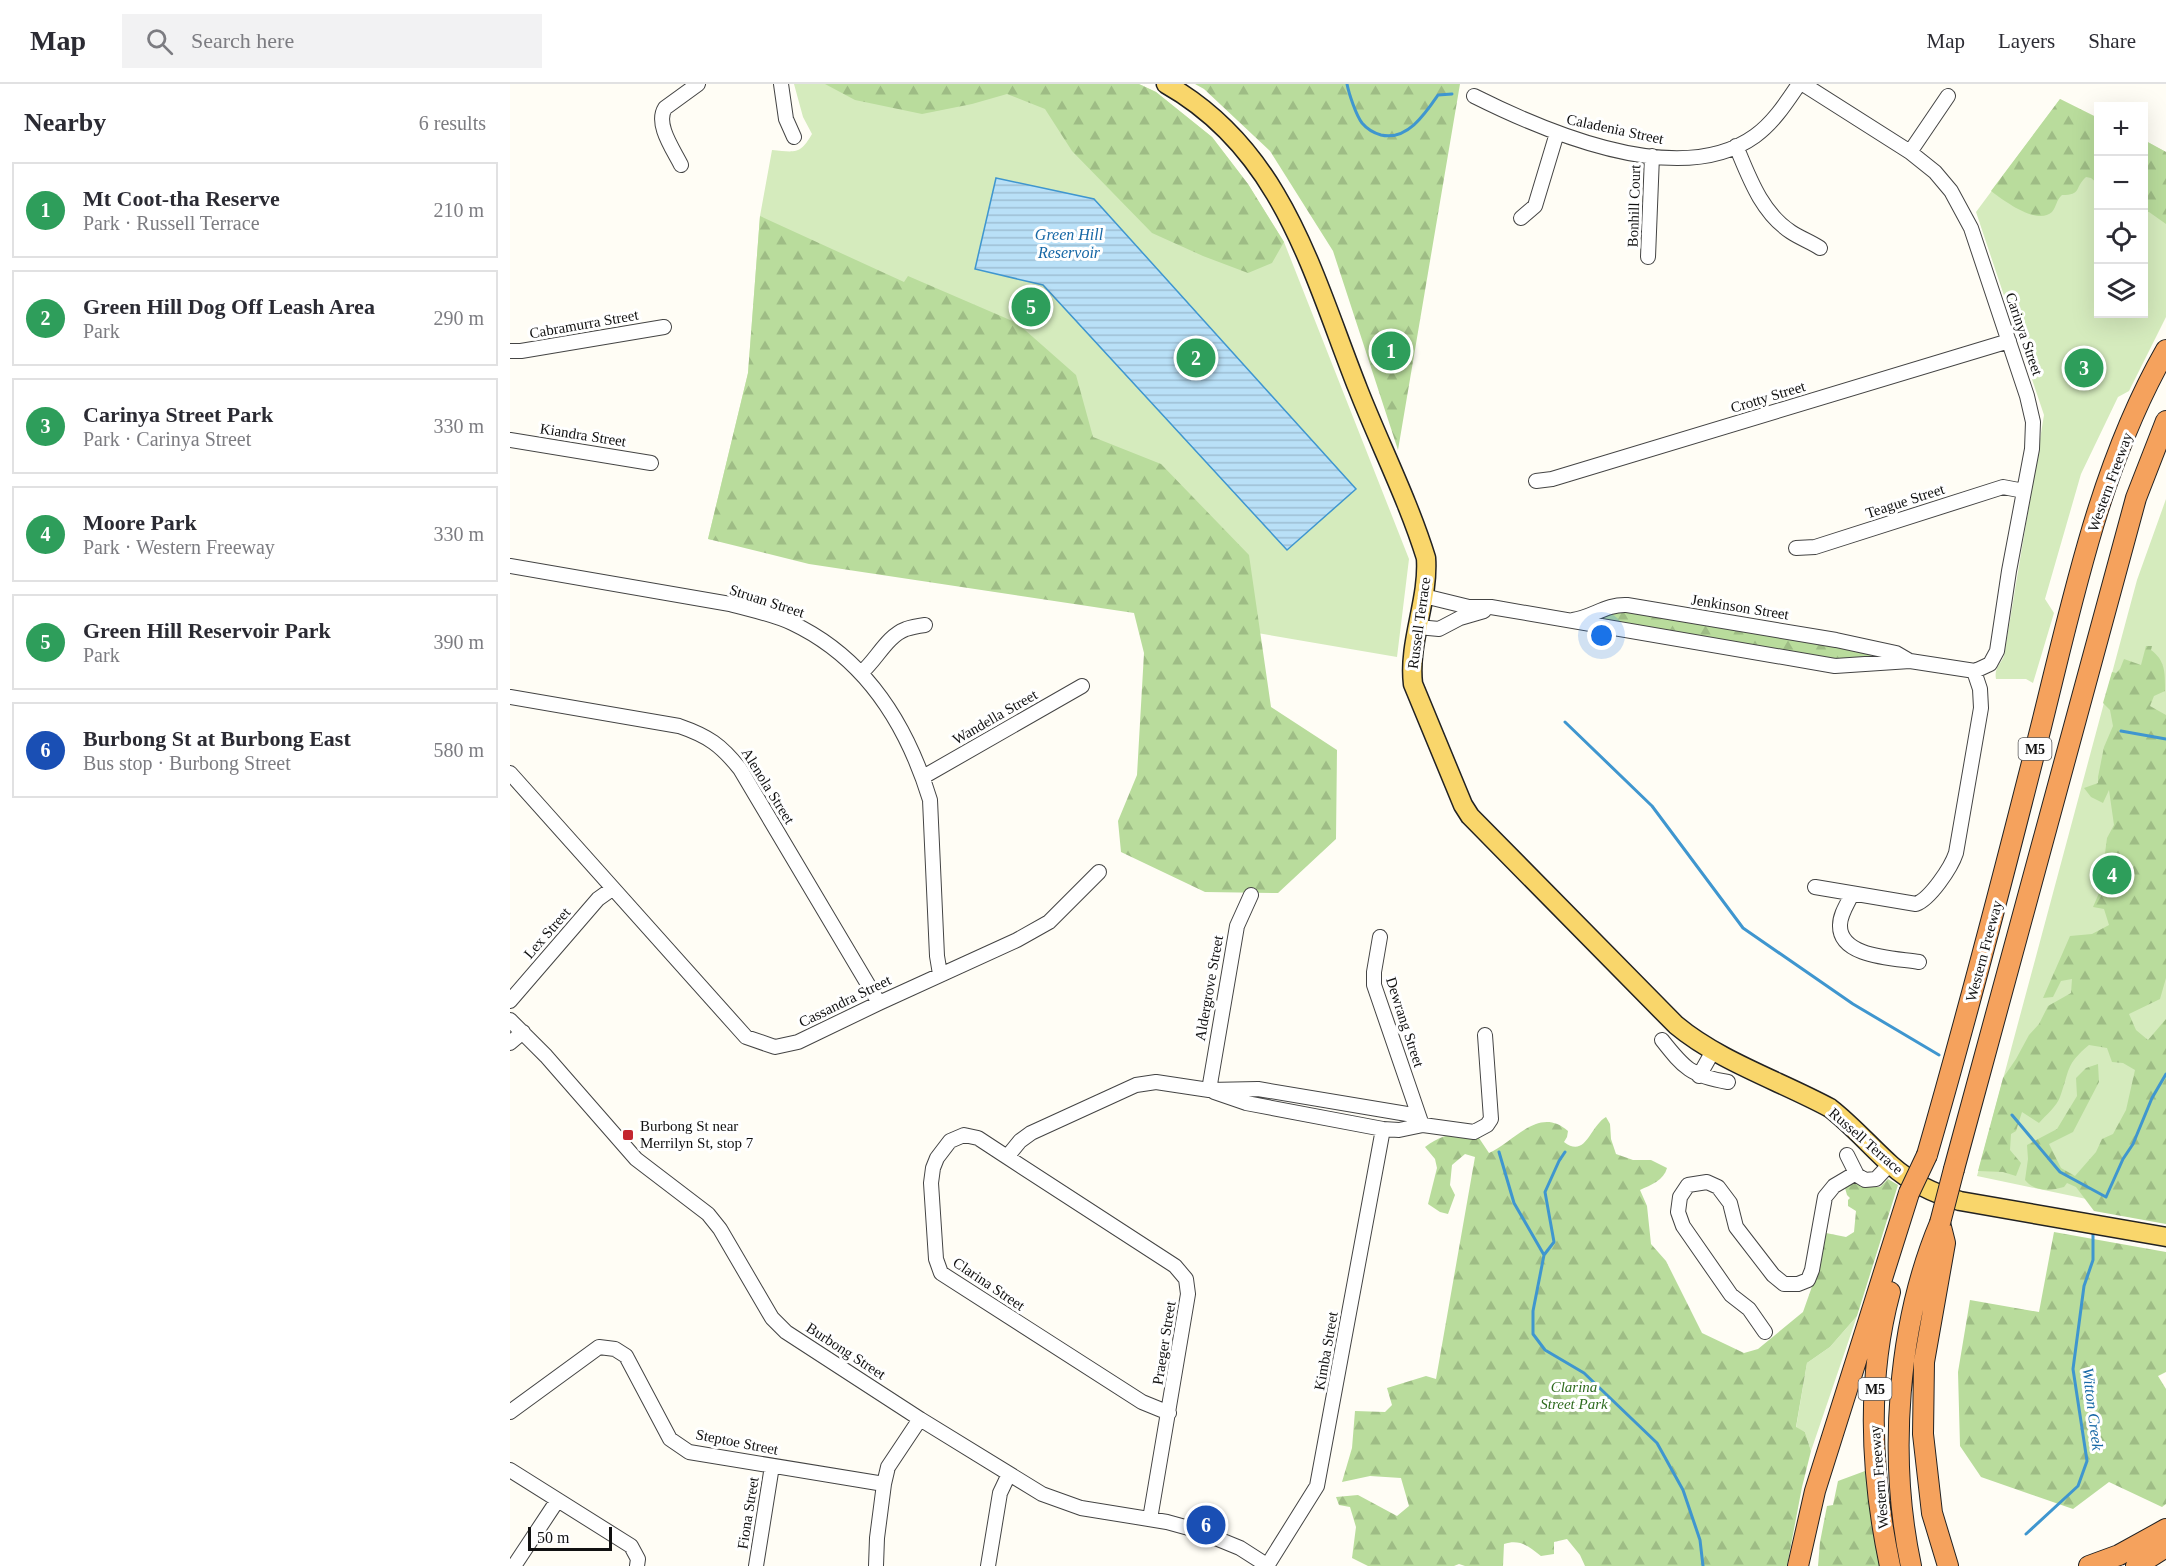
<!DOCTYPE html>
<meta charset="utf-8">
<style>
body{margin:0;font-family:"Times New Roman",serif;background:#f2f2f3;color:#2b2b33}
.controls{position:absolute;right:18px;top:18px;display:grid;overflow:hidden;border-radius:0px;box-shadow:0 6px 24px #0002}
.controls button{width:54px;height:54px;display:grid;place-items:center;padding:0;border:0;border-bottom:2px solid #e1e1e2;background:#fff;color:#2b2b33;font:30px sans-serif}
.scale{position:absolute;left:18px;bottom:15px;width:84px;box-sizing:border-box;padding-left:6px;border:3px solid #111;border-top:0;font-size:16px;line-height:21px;white-space:nowrap;color:#111;-webkit-text-stroke:4px #fff;paint-order:stroke}
.you{position:absolute;left:1092px;top:552px;width:21px;height:21px;margin:-15px;border:4px solid #fff;border-radius:50%;background:#1a73e8;box-shadow:0 0 0 9px #1a73e833}
.badge{display:grid;place-items:center;width:39px;height:39px;border-radius:50%;background:#0f766e;color:#fff;font-size:20px;font-weight:700}
.pin{position:absolute;translate:-50% -50%;border:3px solid #fff;box-shadow:0 2px 6px #0006}
.list{margin:0;padding:0;list-style:none}
h2{display:flex;justify-content:space-between;align-items:center;height:78px;margin:0;padding:0 24px;font-size:26px}
h2 small{font-size:20px;font-weight:400;color:#7c7c81}
.list li{display:grid;grid-template-columns:39px 1fr auto;gap:18px;align-items:center;box-sizing:border-box;height:96px;margin:0 12px 12px;padding:0 12px;border:2px solid #e1e1e2;border-radius:0px}
.list b{display:block;font-size:22px;white-space:nowrap}
.list p{margin:0;font-size:20px;white-space:nowrap;color:#7c7c81}
.list em{font-size:20px;font-style:normal;color:#7c7c81}
.icon{flex:none;width:33px;height:33px;fill:none;stroke:currentColor;stroke-width:2;stroke-linecap:round;stroke-linejoin:round}
.map{position:relative;flex:none;width:1656px;height:1482px;overflow:hidden}
header{display:flex;align-items:center;gap:36px;box-sizing:border-box;height:84px;padding:0 30px;background:#fff;border-bottom:2px solid #e1e1e2}
header strong{font-size:28px}
nav{display:flex;gap:33px;margin-inline-start:auto;font-size:21px}
.search{width:420px;height:54px;background:#f2f2f3;display:flex;align-items:center;gap:15px;box-sizing:border-box;padding:0 21px;border-radius:0px;color:#7c7c81;font-size:22px}
main{display:flex}
aside{flex:1;background:#fff}
.map>svg:first-child{display:block}
</style>
<header>
<strong>Map</strong>
<div class="search"><svg class="icon" aria-label="search" viewBox="0 0 24 24"><circle cx="10" cy="10" r="6"/><path d="M15 15l6 6"/></svg>Search here</div>
<nav><a>Map</a><a>Layers</a><a>Share</a></nav>
</header>
<main>
<aside>
<h2>Nearby<small>6 results</small></h2>
<ul class="list">
<li><span class="badge" style="background:#2e9e5b">1</span><div><b>Mt Coot-tha Reserve</b><p>Park · Russell Terrace</p></div><em>210 m</em></li>
<li><span class="badge" style="background:#2e9e5b">2</span><div><b>Green Hill Dog Off Leash Area</b><p>Park</p></div><em>290 m</em></li>
<li><span class="badge" style="background:#2e9e5b">3</span><div><b>Carinya Street Park</b><p>Park · Carinya Street</p></div><em>330 m</em></li>
<li><span class="badge" style="background:#2e9e5b">4</span><div><b>Moore Park</b><p>Park · Western Freeway</p></div><em>330 m</em></li>
<li><span class="badge" style="background:#2e9e5b">5</span><div><b>Green Hill Reservoir Park</b><p>Park</p></div><em>390 m</em></li>
<li><span class="badge" style="background:#1a4fb4">6</span><div><b>Burbong St at Burbong East</b><p>Bus stop · Burbong Street</p></div><em>580 m</em></li>
</ul>
</aside>
<div class="map">
<svg width="1656" height="1482" viewBox="0 0 1656 1482">
<defs>
<pattern id="forest-firs" width="22" height="20" patternUnits="userSpaceOnUse" patternTransform="scale(1.5)"><rect width="22" height="20" fill="#b9dc9c"/><path d="M5 1l3.5 6h-7zM16 11l3.5 6h-7z" fill="#9ebc85"/></pattern>
<pattern id="water-rules" width="6" height="5" patternUnits="userSpaceOnUse" patternTransform="scale(1.5)"><rect width="6" height="5" fill="#b9e0f7"/><path d="M0 2.5h6" fill="none" stroke="#9ebfd3"/></pattern>
</defs>
<rect width="100%" height="100%" fill="#fffdf5"/>
<path fill="#d5ebbd" d="M284,0H629L646,8L702,53L738,100L774,158L899,475L887,573L198,455L238,289L250,132L262,66C285,68 290,71 302,50L293,33Z
M1550,15L1588,34V230H1634V56L1656,68V233L1619,307L1608,313L1571,390L1535,515L1544,529L1523,599L1516,595H1486C1484,584 1490,581 1494,572L1534,331L1466,128Z
M1656,415V1015L1619,1124L1467,1092L1627,496Z
M1347,1232L1301,1367L1295,1348L1286,1344L1297,1279L1320,1263Z"/>
<path fill="url(#forest-firs)" d="M315,0H629L646,8L702,53L738,100L774,158L762,179L738,189L693,172L642,149L562,67L535,25L497,10L462,20L412,30L345,16Z
M685,0H950L888,366L823,167L760,67L694,5Z
M1550,15L1588,34V100L1581,94L1576,93C1564,104 1572,111 1552,111C1546,116 1547,122 1542,128C1527,142 1493,116 1481,107Z
M1634,56L1656,68V140L1639,128H1634Z
M250,132L394,198L398,192L507,239L566,291L583,353L651,380L739,471L761,623L827,666L826,755L768,809L695,808L611,768L608,737L627,691L634,569L624,529L299,480L198,455L238,289Z
M1110,525L1347,566L1365,573L1327,576L1087,535L1089,533Z
M1636,562H1642L1641,566C1656,577 1655,590 1655,607L1644,612L1640,622L1656,631V894L1650,915L1619,930L1626,946L1638,956L1656,935V1140L1584,1127L1566,1103L1557,1099L1554,1103C1540,1107 1525,1108 1515,1096L1518,1075L1517,1061L1547,1045L1567,1012L1566,994L1576,984L1588,980L1589,998L1563,1048L1539,1060L1551,1084L1565,1092L1586,1068L1592,1055L1603,1050L1616,1026L1625,986L1613,979L1602,978L1597,964L1579,961C1555,981 1560,986 1550,1013C1547,1022 1536,1031 1529,1039L1512,1028L1506,1047L1501,1050L1500,1066L1511,1079L1506,1092L1493,1088L1468,1087L1493,994L1506,975L1519,951L1529,940L1538,922L1561,909L1562,895L1551,897L1543,913L1533,914L1560,852L1582,850L1599,841L1594,825L1583,823L1596,793L1594,777L1597,754L1604,741L1599,706L1593,719L1581,713L1574,704L1588,699V693L1594,663L1603,642L1600,626L1593,619L1602,588L1606,589L1610,585L1614,575L1631,581Z
M1096,1033L1100,1040L1101,1055L1106,1070L1123,1076H1141L1157,1084C1154,1096 1141,1101 1130,1106L1137,1122L1141,1160L1156,1177L1192,1249L1234,1269L1248,1265L1293,1228L1311,1177L1316,1149L1336,1153L1344,1148L1346,1127L1338,1122V1116L1340,1114L1337,1111L1335,1104L1339,1097L1346,1098L1351,1103H1370L1378,1095L1388,1101L1347,1232L1320,1263L1297,1279L1286,1343L1295,1348L1301,1367L1292,1403L1277,1482H1075L1070,1471L1057,1455L1044,1458V1470L1031,1472C1018,1462 1010,1455 994,1460L993,1482H955L949,1480L944,1482H858L842,1474L846,1443L840,1423L829,1421L826,1413L848,1411L887,1432L899,1422L891,1394L860,1392L832,1398L842,1364L845,1327L875,1328L882,1321L877,1304L916,1292L926,1295L965,1073L955,1070L942,1081L940,1101L945,1111L938,1130L930,1128L918,1120L927,1084L925,1075L915,1063C934,1049 944,1049 967,1051L979,1069C1004,1058 1029,1021 1058,1047L1057,1053L1054,1058C1076,1075 1080,1042 1096,1033Z
M1544,1148L1656,1168V1288L1648,1292L1656,1305V1420L1652,1423L1599,1398L1563,1425L1471,1393L1450,1362L1448,1288L1460,1216L1529,1228Z
M1355,1387L1365,1455L1371,1482H1308L1310,1458L1317,1422L1323,1421L1328,1397Z"/>
<path fill="url(#water-rules)" stroke="#3f96cf" stroke-width="1.5" d="M486,94L584,115L846,405L777,466L533,201L465,185Z"/>
<g fill="none" stroke-linecap="round" stroke-linejoin="round">
<path stroke="#3f96cf" stroke-width="3" d="M837,0C839,10 846,31 852,39C857,45 864,49 871,51C897,57 915,30 928,11L942,10
M1055,638L1142,722L1233,844L1343,920L1429,971
M1611,647L1656,655
M1502,1031L1550,1088L1596,1113L1613,1075L1623,1060L1642,1014L1656,990
M989,1068L1004,1119L1034,1171L1023,1227V1250L1035,1266L1074,1289L1147,1359L1173,1406L1190,1456L1193,1482
M1034,1171L1044,1158L1035,1108L1049,1077L1055,1068
M1516,1450L1568,1402L1577,1377L1563,1285L1574,1202L1583,1176V1147"/>
<g stroke="#444" stroke-width="16">
<path id="minor" d="M271,0L276,35L284,53
M964,12C1036,48 1170,106 1245,52C1264,38 1276,19 1289,0
M1226,62C1239,93 1251,128 1281,148C1290,154 1301,158 1310,164
M1400,68L1438,12
M171,81C163,65 145,40 155,24L188,0
M1011,134L1025,122L1047,49
M1138,173L1142,72
M0,267H11L154,243
M0,356L141,379
M1026,397L1042,395L1499,257
M1286,464L1305,463L1493,403L1514,407
M0,482L220,520C241,526 263,530 282,539C356,574 397,641 420,716L427,872L430,890
M914,512L959,523H981L1325,582L1400,577L1465,587L1480,580L1487,567L1499,487L1522,365L1523,338L1517,312L1461,144L1441,107L1425,88L1400,68L1293,0
M1063,536C1083,533 1096,520 1117,521L1326,556L1386,569L1398,576
M908,543L929,545L950,534L974,527
M352,588C367,575 377,552 396,545C402,543 408,542 415,541
M0,613L169,642C198,652 211,661 230,685L369,919
M0,689L236,953L265,963L288,958L369,919L507,856L539,838L589,788
M413,693L572,602
M1305,803L1406,820C1420,815 1441,784 1446,769L1471,624L1470,605L1464,587
M1342,810C1338,819 1330,830 1330,841C1329,874 1386,874 1409,878
M870,853L864,888V901L911,1038
M0,917L88,815L102,805
M0,936L36,972L126,1075L198,1130L210,1145L262,1234L276,1248L410,1335L532,1410L571,1424L657,1438L686,1446L730,1464L758,1482
M1152,956C1174,984 1181,992 1218,998
M0,959L13,948
M1189,992L1203,967
M699,1006L727,842L741,811
M704,1008L736,1019L873,1045L889,1046L913,1041L964,1048L977,1041L981,1035L975,951
M1337,1071L1347,1091L1355,1096L1366,1095L1380,1080
M497,1073L665,1182L676,1195L678,1210L640,1435
M1255,1248L1239,1225L1221,1211L1173,1142L1168,1128L1170,1113L1178,1101L1197,1098L1208,1103L1220,1119L1226,1143L1263,1191L1274,1200H1288L1298,1196L1302,1186L1315,1113L1324,1102L1346,1089
M0,1328L89,1263L105,1265L116,1272L160,1355L179,1368L374,1400L378,1383L410,1335
M659,1329L632,1318L431,1189L426,1175L421,1099L423,1084L427,1074L440,1057L454,1051L468,1054L497,1073L510,1057L521,1049L626,1001L646,998L699,1006L748,1005L909,1032
M0,1386L121,1462L128,1475L127,1482
M4,1482L47,1417
M246,1482L262,1382
M366,1482L367,1454L374,1400
M478,1482L490,1409L499,1390
M757,1482L807,1402L873,1045"/>
</g>
<g stroke="#222" stroke-width="21">
<path id="major" d="M656,0C773,66 802,189 848,305C870,361 898,416 916,474C919,516 898,558 903,600L953,721L960,732L1166,941C1209,977 1270,997 1320,1024C1342,1041 1360,1062 1381,1081C1400,1098 1425,1110 1450,1117L1656,1153"/>
</g>
<g stroke="#222" stroke-width="22">
<path id="highway" d="M1417,1071C1458,929 1495,786 1531,643C1563,515 1590,381 1656,266
M1444,1085L1626,414L1656,337
M1430,1139L1435,1159L1414,1278L1413,1350L1422,1429L1438,1482
M1288,1482L1305,1407L1399,1109
M1380,1482C1361,1392 1356,1297 1380,1208
M1401,1482C1378,1374 1387,1241 1430,1139
M1579,1482L1609,1471L1656,1445
M1626,1482L1656,1463"/>
</g>
<use href="#minor" stroke="#fff" stroke-width="14"/>
<use href="#major" stroke="#f9d66b" stroke-width="18"/>
<use href="#highway" stroke="#f5a25d" stroke-width="20"/>
<g stroke="#222" stroke-width="22" stroke-linecap="butt">
<path id="highway-bridge" d="M1399,1109L1417,1071
M1430,1139L1444,1085"/>
</g>
<use href="#highway-bridge" stroke="#f5a25d" stroke-width="20"/>
</g>
<rect fill="#c4262e" stroke="#fff" stroke-width="2" x="112" y="1045" width="12" height="12" rx="3"/>
<g text-anchor="middle" dominant-baseline="central" stroke-width="6" stroke-linejoin="round" paint-order="stroke">
<g fill="#fff" stroke="#585858" stroke-width="1.5">
<rect x="1508.5" y="654" width="33" height="22" rx="4.5"/>
<rect x="1348.5" y="1294" width="33" height="22" rx="4.5"/>
</g>
<g font-size="14" font-weight="bold" fill="#111">
<text x="1525" y="665">M5</text>
<text x="1365" y="1305">M5</text>
</g>
<g font-size="15" fill="#111" stroke="#fff">
<text transform="translate(1105 45) rotate(12)">Caladenia Street</text>
<text transform="translate(1124 122) rotate(-88)">Bonhill Court</text>
<text transform="translate(74 240) rotate(-10)">Cabramurra Street</text>
<text transform="translate(1514 250) rotate(71)">Carinya Street</text>
<text transform="translate(1258 313) rotate(-17)">Crotty Street</text>
<text transform="translate(73 351) rotate(9)">Kiandra Street</text>
<text transform="translate(1600 398) rotate(-70)">Western Freeway</text>
<text transform="translate(1395 417) rotate(-18)">Teague Street</text>
<text transform="translate(257 517) rotate(18)">Struan Street</text>
<text transform="translate(1230 523) rotate(9)">Jenkinson Street</text>
<text transform="translate(909 539) rotate(-82)">Russell Terrace</text>
<text transform="translate(485 633) rotate(-30)">Wandella Street</text>
<text transform="translate(258 702) rotate(58)">Alenola Street</text>
<text transform="translate(37 849) rotate(-49)">Lex Street</text>
<text transform="translate(1474 867) rotate(-75)">Western Freeway</text>
<text transform="translate(699 904) rotate(-80)">Aldergrove Street</text>
<text transform="translate(335 917) rotate(-26)">Cassandra Street</text>
<text transform="translate(895 938) rotate(72)">Dewrang Street</text>
<text transform="translate(1356 1057) rotate(41)">Russell Terrace</text>
<text transform="translate(479 1200) rotate(34)">Clarina Street</text>
<text transform="translate(654 1259) rotate(-81)">Praeger Street</text>
<text transform="translate(336 1267) rotate(33)">Burbong Street</text>
<text transform="translate(816 1267) rotate(-80)">Kimba Street</text>
<text transform="translate(227 1358) rotate(11)">Steptoe Street</text>
<text transform="translate(1369 1393) rotate(-95)">Western Freeway</text>
<text transform="translate(238 1429) rotate(-81)">Fiona Street</text>
</g>
<g font-size="15" fill="#111" stroke="#fff" text-anchor="start">
<text x="130" y="1042">Burbong St near<tspan x="130" dy="17">Merrilyn St, stop 7</tspan></text>
</g>
<g font-size="15" font-style="italic" fill="#2f6b1f" stroke="#fff">
<text x="1064" y="1303">Clarina<tspan x="1064" dy="17">Street Park</tspan></text>
</g>
<g font-size="16" font-style="italic" fill="#1768a6" stroke="#fff">
<text x="559" y="150">Green Hill<tspan x="559" dy="18">Reservoir</tspan></text>
<text transform="translate(1583 1325) rotate(83)">Witton Creek</text>
</g>
</g>
</svg>
<div class="controls">
<button>+</button>
<button>−</button>
<button><svg class="icon" aria-label="locate" viewBox="0 0 24 24"><circle cx="12" cy="12" r="6"/><path d="M12 2v4M12 18v4M2 12h4M18 12h4"/></svg></button>
<button><svg class="icon" aria-label="layers" viewBox="0 0 24 24"><path d="M12 4l9 5-9 5-9-5zM3 14l9 5 9-5"/></svg></button>
</div>
<div class="scale">50 m</div>
<div class="you"></div>
<div class="pin badge" style="left:881px;top:267px;background:#2e9e5b">1</div>
<div class="pin badge" style="left:686px;top:274px;background:#2e9e5b">2</div>
<div class="pin badge" style="left:1574px;top:284px;background:#2e9e5b">3</div>
<div class="pin badge" style="left:1602px;top:791px;background:#2e9e5b">4</div>
<div class="pin badge" style="left:521px;top:223px;background:#2e9e5b">5</div>
<div class="pin badge" style="left:696px;top:1441px;background:#1a4fb4">6</div>
</div>
</main>
